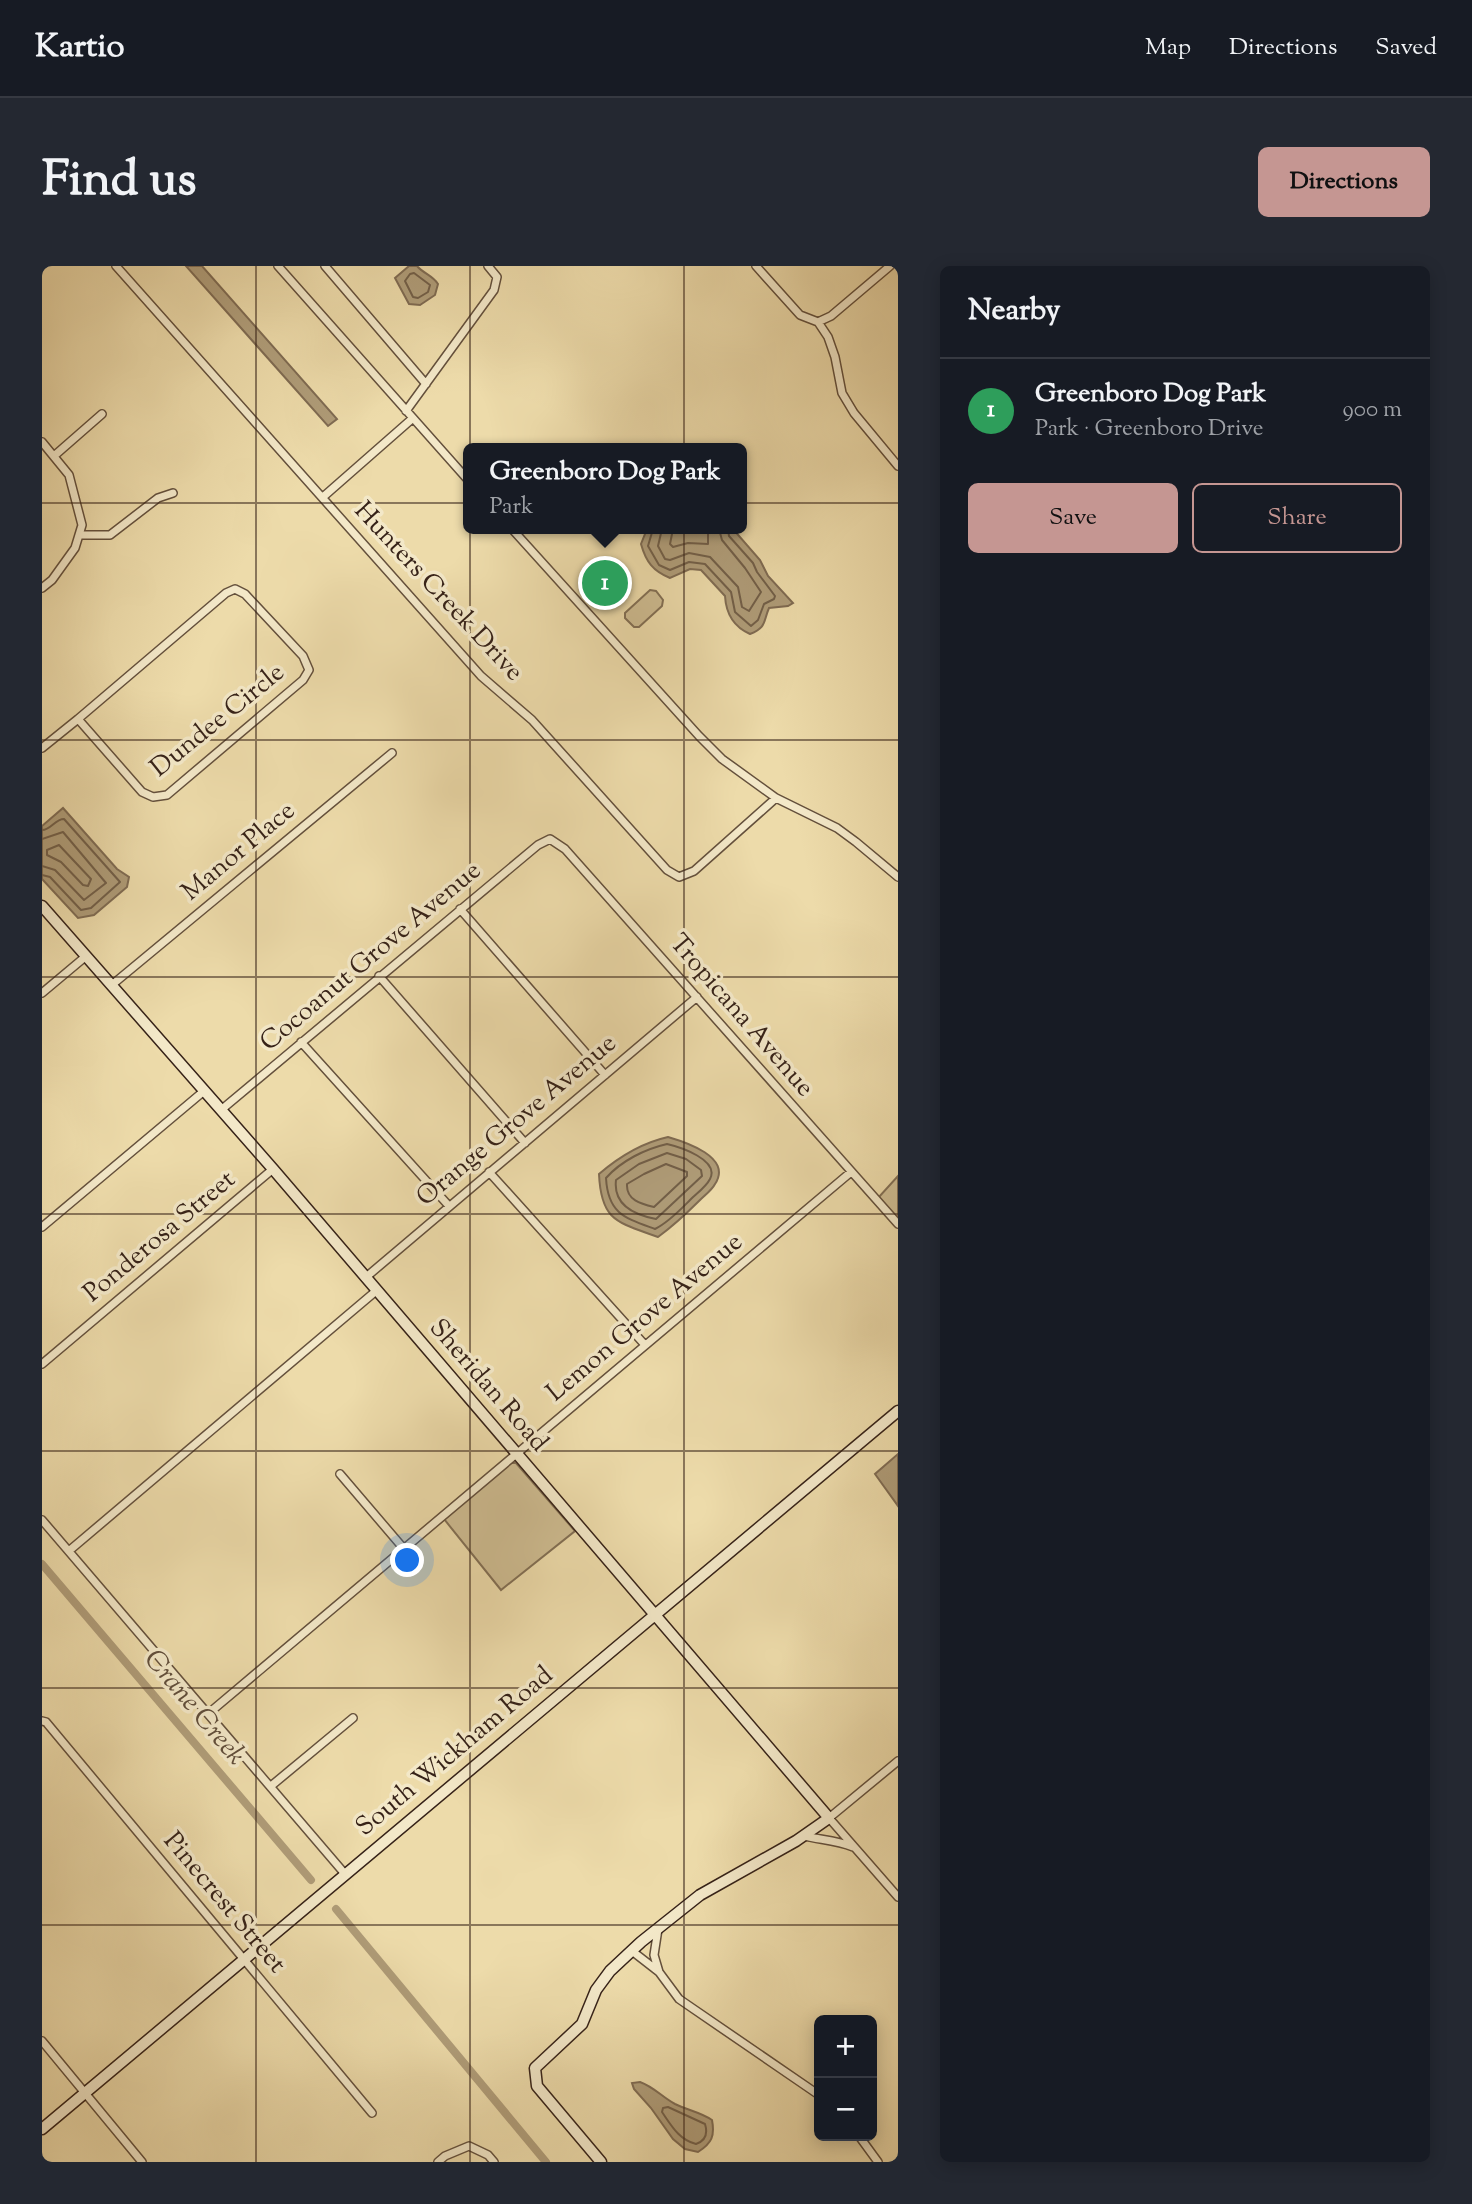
<!DOCTYPE html>
<meta charset="utf-8">
<style>
body{margin:0;font-family:"Sorts Mill Goudy",serif;background:#242831;color:#f1f3f6}
.controls{position:absolute;right:21px;bottom:21px;display:grid;overflow:hidden;border-radius:10px;box-shadow:0 4px 18px #0003}
.controls button{width:63px;height:63px;display:grid;place-items:center;padding:0;border:0;border-bottom:2px solid #363941;background:#171b24;color:#f1f3f6;font:35px sans-serif}
.you{position:absolute;left:366px;top:1295px;width:24px;height:24px;margin:-18px;border:5px solid #fff;border-radius:50%;background:#1a73e8;box-shadow:0 0 0 10px #1a73e833}
.badge{display:grid;place-items:center;width:46px;height:46px;border-radius:50%;background:#c59692;color:#fff;font-size:23px;font-weight:700}
.pin{position:absolute;translate:-50% -50%;border:4px solid #fff;box-shadow:0 2px 7px #0006}
.popup{position:absolute;left:421px;top:177px;width:284px;height:91px;box-sizing:border-box;display:grid;place-content:center;border-radius:10px;background:#171b24;filter:drop-shadow(0 2px 5px #0005);font-size:23px;white-space:nowrap;color:#9ea1a6}
.popup b{font-size:26px;color:#f1f3f6}
.popup::after{content:'';position:absolute;left:50%;top:100%;margin-left:-14px;border:14px solid transparent;border-top-color:#171b24}
.list{margin:0;padding:0;list-style:none}
h2{display:flex;justify-content:space-between;align-items:center;height:91px;margin:0;padding:0 28px;font-size:30px}
h2 small{font-size:23px;font-weight:400;color:#9ea1a6}
.list li{display:grid;grid-template-columns:46px 1fr auto;gap:21px;align-items:center;box-sizing:border-box;height:105px;padding:0 28px;border-top:2px solid #363941}
.list b{display:block;font-size:26px;white-space:nowrap}
.list p{margin:0;font-size:23px;white-space:nowrap;color:#9ea1a6}
.list em{font-size:23px;font-style:normal;color:#9ea1a6}
.actions{display:flex;gap:14px;padding:21px 28px}
.actions a{flex:1;padding:16px 0;border:2px solid #c59692;border-radius:10px;text-align:center;font-size:24px;color:#c59692}
.actions .main{background:#c59692;color:#111}
.map{position:relative;flex:none;width:856px;height:1896px;overflow:hidden;border-radius:10px}
header{display:flex;align-items:center;gap:42px;box-sizing:border-box;height:98px;padding:0 35px;background:#171b24;border-bottom:2px solid #363941}
header strong{font-size:33px}
nav{display:flex;gap:38px;margin-inline-start:auto;font-size:24px}
.intro{display:flex;align-items:center;justify-content:space-between;box-sizing:border-box;height:168px;padding:0 42px}
h1{margin:0;font-size:49px}
.button{padding:18px 32px;border-radius:10px;background:#c59692;color:#111;font-size:24px;font-weight:700}
main{display:flex;gap:42px;padding:0 42px}
aside{flex:1;background:#171b24;border-radius:10px;box-shadow:0 4px 18px #0003}
.map>svg:first-child{display:block}
</style>
<header>
<strong>Kartio</strong>
<nav><a>Map</a><a>Directions</a><a>Saved</a></nav>
</header>
<div class="intro"><h1>Find us</h1><a class="button">Directions</a></div>
<main>
<div class="map">
<svg width="856" height="1896" viewBox="0 0 856 1896">
<rect width="100%" height="100%" fill="#eddbaa"/>
<filter id="stains"><feTurbulence type="fractalNoise" baseFrequency=".00286" numOctaves="4"/><feColorMatrix values="0 0 0 0 .2 0 0 0 0 .09 0 0 0 0 .02 0 0 0 .5 -.17"/></filter>
<radialGradient id="worn" r=".72"><stop offset=".6" stop-color="#630" stop-opacity="0"/><stop offset="1" stop-color="#630" stop-opacity=".3"/></radialGradient>
<path fill="#cebc91" stroke="#826f54" stroke-width="2" d="M608,324L614,325L621,334L620,340L597,361H592L583,352V347Z
M856,910V954L836,932Z
M468,1197H474L533,1265L459,1324L402,1253Z"/>
<path fill="#af9c78" stroke="#7f6b52" stroke-width="2" d="M144,0H160L295,153L286,160Z
M367,0H375C382,8 390,9 396,18L393,29L378,39L367,38L353,12Z
M605,263H691L718,294L726,310L751,337L746,340L727,342C721,356 725,361 708,368C692,361 684,347 683,330L659,304L648,303L628,312C611,305 604,296 599,278Z
M21,542L75,603L87,611L85,621L52,649L36,652L0,613V560Z
M626,871C643,876 691,891 673,918C670,924 663,929 658,934C644,948 631,960 616,971C575,956 559,955 557,908C578,890 599,877 626,871Z
M856,1188V1240L833,1208Z
M598,1816C612,1821 620,1831 633,1838C645,1844 658,1846 670,1854C673,1870 670,1877 656,1886L643,1883L631,1873L609,1842L592,1823L590,1817Z"/>
<g fill="none" stroke-linecap="round" stroke-linejoin="round">
<path stroke="#725f48" stroke-width="2" d="M372,7L388,19L386,26L376,32L371,31L363,15L368,8Z
M611,263L606,280L617,299L628,304L647,296L663,298L689,326L693,346L709,360L716,354L722,338L732,333L733,330L715,306L711,297L687,270L686,263
M620,263L616,280L623,293L628,294L647,287L668,291L696,321L700,341L707,345L719,326L703,302L680,274L677,263
M631,263L628,278L631,281L646,277L666,278V263
M0,564C9,564 13,553 22,553L78,616L49,642L39,644L8,611L0,609
M0,573L21,566L64,617L42,634L13,604L0,600
M17,579L49,613L46,620L41,619L19,596L5,589V584Z
M625,878C638,881 678,894 668,913C664,921 654,928 648,934C638,944 627,956 613,963C583,952 566,948 564,912C579,895 603,883 625,878Z
M625,887L644,893L659,904L660,910L614,953C593,949 571,939 574,914L597,898Z
M624,898L645,906V910L612,941C599,938 584,934 585,918L602,908Z
M626,1841L663,1858C666,1868 663,1875 654,1878C637,1874 629,1859 620,1846L621,1842Z"/>
<path stroke="#af9c78" stroke-width="8" d="M0,1298L269,1614
M294,1643L504,1896"/>
<g stroke="#64503c" stroke-width="10">
<path id="street" d="M74,0L439,410L490,454L625,604L637,611L652,605L734,532
M236,0L426,214
M283,0L384,118
M714,0L758,49L776,56L789,50L848,0
M776,56L786,71L793,91L800,127L812,147L856,200
M364,145L452,24L455,11L446,0
M0,176L27,209L40,259L33,282L10,314L0,322
M12,190L60,148
M281,231L371,152
M470,263L657,470L680,493L734,532L795,562L814,576L856,611
M37,269H68L116,232L131,227
M193,323L203,328L261,390L267,404L261,414L125,529L111,531L100,526L36,453L184,327Z
M0,482L36,453
M418,643L563,809
M337,710L483,877
M71,718L350,487
M0,727L43,691
M259,776L407,940
M179,844L496,579L508,573L523,583L856,958
M447,906L603,1079
M0,961L162,825
M323,1012L655,731
M0,1098L231,903
M298,1208L362,1283
M0,1254L303,1608
M28,1284L334,1025
M167,1447L809,906
M0,1455L4,1456L330,1847
M856,1495L787,1552L856,1631
M229,1520L311,1452
M762,1570C779,1574 795,1574 811,1581
M616,1663L612,1689L617,1706
M590,1685L617,1706L637,1733L777,1829
M0,1775L100,1896
M817,1870L836,1896
M396,1896L403,1890L427,1880L446,1889L452,1896"/>
</g>
<g stroke="#362218" stroke-width="13">
<path id="secondary" d="M0,640L231,903L787,1552L754,1575L658,1629L599,1676L568,1705L554,1724L540,1758L493,1802L495,1820L559,1896
M0,1863L856,1145"/>
</g>
<use href="#street" stroke="#f3e8c8" stroke-width="7"/>
<use href="#secondary" stroke="#f3e8c8" stroke-width="10"/>
</g>
<path fill="none" stroke="#362218" stroke-width="2" stroke-opacity="0.55" d="M214,0V1896M428,0V1896M642,0V1896M0,237H856M0,474H856M0,711H856M0,948H856M0,1185H856M0,1422H856M0,1659H856"/>
<g text-anchor="middle" dominant-baseline="central" stroke-width="7" stroke-linejoin="round" paint-order="stroke">
<g font-size="26" fill="#362218" stroke="#f3e8c8">
<text transform="translate(396 326) rotate(47)">Hunters Creek Drive</text>
<text transform="translate(176 455) rotate(-39)">Dundee Circle</text>
<text transform="translate(197 586) rotate(-40)">Manor Place</text>
<text transform="translate(329 691) rotate(-40)">Cocoanut Grove Avenue</text>
<text transform="translate(699 750) rotate(49)">Tropicana Avenue</text>
<text transform="translate(475 855) rotate(-40)">Orange Grove Avenue</text>
<text transform="translate(118 971) rotate(-40)">Ponderosa Street</text>
<text transform="translate(603 1052) rotate(-40)">Lemon Grove Avenue</text>
<text transform="translate(446 1120) rotate(49)">Sheridan Road</text>
<text transform="translate(413 1486) rotate(-40)">South Wickham Road</text>
<text transform="translate(182 1637) rotate(50)">Pinecrest Street</text>
</g>
<g font-size="28" font-style="italic" fill="#604d3a" stroke="#f3e8c8">
<text transform="translate(152 1442) rotate(50)">Crane Creek</text>
</g>
</g>
<rect width="100%" height="100%" filter="url(#stains)"/>
<rect width="100%" height="100%" fill="url(#worn)"/>
</svg>
<div class="controls">
<button>+</button>
<button>−</button>
</div>
<div class="you"></div>
<div class="pin badge" style="left:563px;top:317px;background:#2e9e5b">1</div>
<div class="popup"><b>Greenboro Dog Park</b>Park</div>
</div>
<aside>
<h2>Nearby<small></small></h2>
<ul class="list">
<li><span class="badge" style="background:#2e9e5b">1</span><div><b>Greenboro Dog Park</b><p>Park · Greenboro Drive</p></div><em>900 m</em></li>
</ul>
<div class="actions"><a class="main">Save</a><a>Share</a></div>
</aside>
</main>
